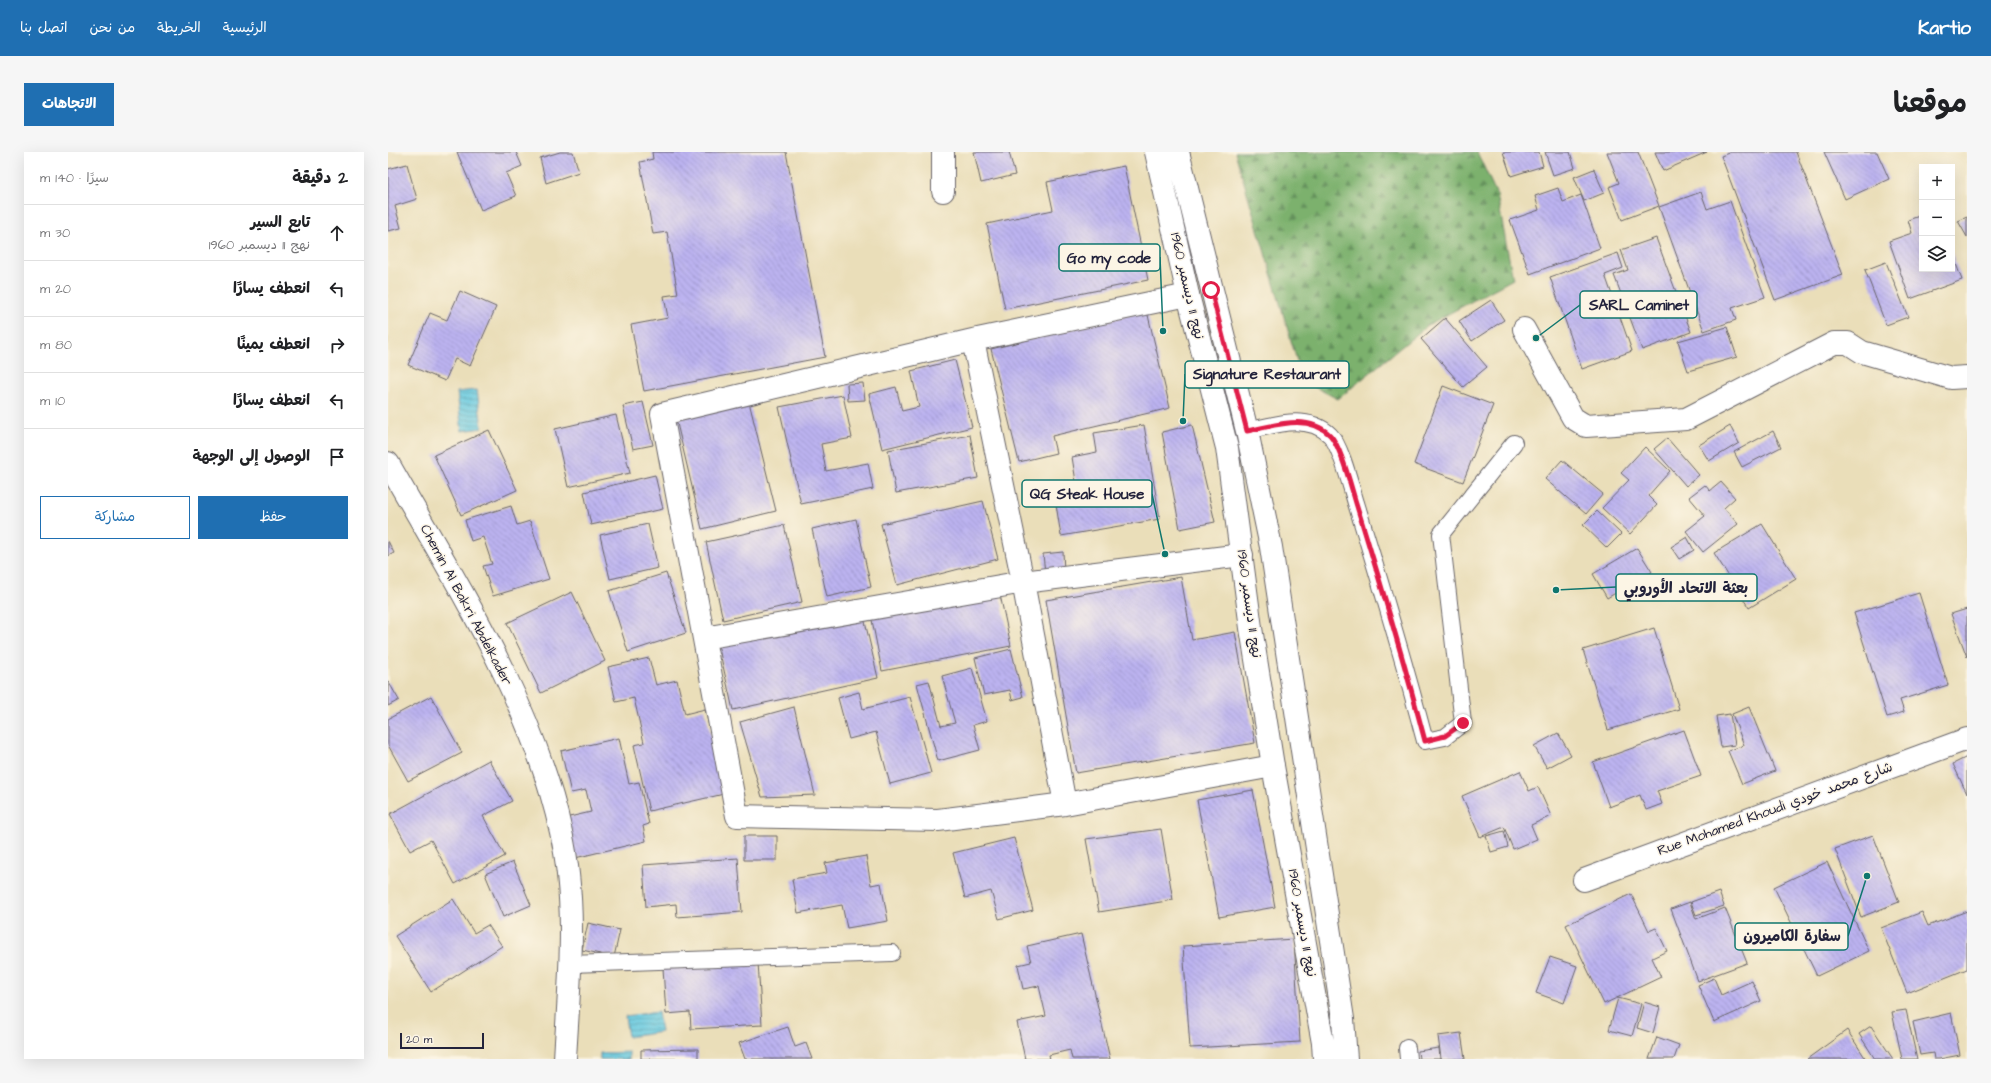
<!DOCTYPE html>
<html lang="ar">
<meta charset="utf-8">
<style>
body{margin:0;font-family:"Architects Daughter","Playpen Sans Arabic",sans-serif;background:#f6f6f6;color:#202124;direction:rtl}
.controls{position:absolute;right:12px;top:12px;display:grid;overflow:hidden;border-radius:0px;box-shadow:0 4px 16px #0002}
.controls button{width:36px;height:36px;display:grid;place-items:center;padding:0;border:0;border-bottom:1px solid #e0e0e0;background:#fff;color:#202124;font:20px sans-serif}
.scale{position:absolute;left:12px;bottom:10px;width:84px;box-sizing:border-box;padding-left:4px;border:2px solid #22223b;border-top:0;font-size:11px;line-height:14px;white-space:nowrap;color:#22223b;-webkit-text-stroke:3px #fcf5e5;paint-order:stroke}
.stop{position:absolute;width:12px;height:12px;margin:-9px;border:3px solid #e11d48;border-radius:50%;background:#fff}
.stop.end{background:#e11d48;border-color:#fff;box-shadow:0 1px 4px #0008}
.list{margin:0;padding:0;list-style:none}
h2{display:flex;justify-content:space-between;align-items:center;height:52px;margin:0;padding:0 16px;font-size:17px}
h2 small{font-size:13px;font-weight:400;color:#757577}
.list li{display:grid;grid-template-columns:26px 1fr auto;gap:12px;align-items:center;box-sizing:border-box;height:56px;padding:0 16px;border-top:1px solid #e0e0e0}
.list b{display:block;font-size:15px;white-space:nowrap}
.list p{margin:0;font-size:13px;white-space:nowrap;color:#757577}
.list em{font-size:13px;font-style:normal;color:#757577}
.actions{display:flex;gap:8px;padding:12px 16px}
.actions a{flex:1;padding:9px 0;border:1px solid #1f6fb2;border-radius:0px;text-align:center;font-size:14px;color:#1f6fb2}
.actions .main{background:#1f6fb2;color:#fff}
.icon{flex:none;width:22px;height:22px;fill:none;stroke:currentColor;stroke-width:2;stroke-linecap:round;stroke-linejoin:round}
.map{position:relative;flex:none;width:1579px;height:907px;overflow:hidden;direction:ltr;border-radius:0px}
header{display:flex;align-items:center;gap:24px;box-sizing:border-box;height:56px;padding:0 20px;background:#1f6fb2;color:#fff}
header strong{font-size:19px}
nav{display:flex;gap:22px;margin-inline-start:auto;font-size:14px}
.intro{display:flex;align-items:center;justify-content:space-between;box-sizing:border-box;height:96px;padding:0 24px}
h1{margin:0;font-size:28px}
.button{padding:10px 18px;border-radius:0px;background:#1f6fb2;color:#fff;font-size:14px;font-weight:700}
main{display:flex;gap:24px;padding:0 24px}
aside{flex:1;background:#fff;border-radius:0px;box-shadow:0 4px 16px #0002}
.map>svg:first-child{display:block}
</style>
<header>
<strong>Kartio</strong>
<nav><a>الرئيسية</a><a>الخريطة</a><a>من نحن</a><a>اتصل بنا</a></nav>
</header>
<div class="intro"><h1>موقعنا</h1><a class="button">الاتجاهات</a></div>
<main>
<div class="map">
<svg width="1579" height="907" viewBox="0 0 1579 907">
<defs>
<pattern id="forest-firs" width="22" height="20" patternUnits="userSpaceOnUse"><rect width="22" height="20" fill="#7bb16d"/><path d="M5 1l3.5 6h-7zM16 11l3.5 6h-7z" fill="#64905b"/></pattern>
<pattern id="water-rules" width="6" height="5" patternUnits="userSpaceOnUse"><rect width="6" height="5" fill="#62c8df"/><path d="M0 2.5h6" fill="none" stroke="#50a2b6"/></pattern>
<pattern id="building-back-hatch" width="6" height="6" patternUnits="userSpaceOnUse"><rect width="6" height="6" fill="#bcb3f0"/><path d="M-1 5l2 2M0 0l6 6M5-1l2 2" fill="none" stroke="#9891c4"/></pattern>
</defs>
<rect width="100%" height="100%" fill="#fcf5e5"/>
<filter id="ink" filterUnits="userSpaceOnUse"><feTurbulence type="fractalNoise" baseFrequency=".025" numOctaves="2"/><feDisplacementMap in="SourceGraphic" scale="8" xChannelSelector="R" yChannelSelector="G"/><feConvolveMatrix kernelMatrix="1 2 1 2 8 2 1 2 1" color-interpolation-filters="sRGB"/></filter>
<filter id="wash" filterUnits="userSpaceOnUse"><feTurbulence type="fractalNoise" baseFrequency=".012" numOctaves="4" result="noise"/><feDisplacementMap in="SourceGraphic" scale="16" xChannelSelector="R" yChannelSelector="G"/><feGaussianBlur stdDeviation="0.9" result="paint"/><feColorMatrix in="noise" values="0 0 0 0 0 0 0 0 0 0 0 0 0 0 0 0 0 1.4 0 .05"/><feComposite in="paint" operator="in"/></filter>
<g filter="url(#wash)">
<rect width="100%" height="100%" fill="#eadeb9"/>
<path fill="url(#forest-firs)" stroke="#4e6a54" d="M847,0H1089L1109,43L1125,127L1040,173L950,247L915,229Z"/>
<path fill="url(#water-rules)" stroke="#42758d" d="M89,238L94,276L74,279L69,240Z
M270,860L273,880L240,885L237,864Z
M241,900V907H212V901Z"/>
<g id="blocks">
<path fill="url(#building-back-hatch)" d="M69,0H128L134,14L118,21L128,44L93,58Z
M172,0H185L191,20L158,31L152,6Z
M264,0H398L437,205L256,239L243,173L280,166L276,144L290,142L279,80L265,82L252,10L265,7Z
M586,0H621L627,23L593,31Z
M1115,0H1151L1155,14L1123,24Z
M1157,0H1182L1187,16L1165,23Z
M1219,0H1250L1271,54L1234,68L1221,35L1231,31Z
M1267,0H1319L1275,19Z
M1343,0H1408L1455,123L1387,148L1333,4Z
M1436,0H1489L1501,27L1457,47Z
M19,12L29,47L7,54L13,76L0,79V17Z
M736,14L760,128L617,157L599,72L665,58L659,30Z
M1206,17L1216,41L1196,49L1186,25Z
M1170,36L1175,50L1193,43L1212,96L1142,122L1122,68L1151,58L1147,44Z
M1313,40L1319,57L1342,49L1377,145L1344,156L1348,168L1316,179L1271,55Z
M1534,63V117H1564V101L1574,128L1522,147L1501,89L1524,81L1520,68Z
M1579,65V85L1570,69Z
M1268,86L1303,180L1254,198L1226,123L1240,118L1233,98Z
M1230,101L1235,116L1217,123L1244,199L1194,217L1162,125Z
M1498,110L1520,165L1498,173L1477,118Z
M72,139L108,155L82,214L67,207L57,229L20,213L42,161L59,168Z
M1103,148L1116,168L1084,189L1071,169Z
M759,159L782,256L664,284L668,301L631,310L603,197Z
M1057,166L1099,215L1075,235L1033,187Z
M1339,175L1349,205L1300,219L1290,189Z
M567,208L584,275L494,297L481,242L508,235L514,259L531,255L523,219Z
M475,231L477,248L460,249L459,232Z
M1055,234L1105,253L1075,330L1026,312Z
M455,243L464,286L433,292L438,319L480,311L485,337L413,352L391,255Z
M255,250L265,293L245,297L235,254Z
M361,250L388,359L314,377L288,267Z
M228,263L242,321L180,335L167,277Z
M756,273L772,367L673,384L667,346L690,342L684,305L709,300L706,281Z
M804,273L827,370L792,377L774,280Z
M1342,274L1351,291L1321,309L1311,293Z
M101,278L129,338L73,363L46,303Z
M1385,279L1393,295L1354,315L1346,300Z
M582,283L590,326L508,341L500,298Z
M1279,286L1311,323L1298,334L1266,297Z
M1257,295L1282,319L1260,344L1269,353L1242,382L1214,356L1241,328L1233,321Z
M1174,308L1215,342L1198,362L1157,327Z
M267,323L275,357L203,373L196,340Z
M1333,330L1347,346L1336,356L1350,372L1315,400L1298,379L1317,364L1301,345L1317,333L1322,339Z
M595,349L610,407L509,433L493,372Z
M123,354L129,373L142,369L161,427L105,444L95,414L104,412L95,385L83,389L77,368Z
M1209,359L1233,382L1219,396L1195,373Z
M468,367L483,435L439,445L424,377Z
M260,372L270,416L222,427L212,383Z
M1374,372L1408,427L1361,456L1326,401Z
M396,373L414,450L335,468L318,390Z
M1299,385L1306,398L1291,407L1283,395Z
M0,389L6,401L0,404Z
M1249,396L1264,420L1219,446L1205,422Z
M675,400L676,419L657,421L655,402Z
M278,421L298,481L240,500L221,439Z
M793,425L804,488L847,480L867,591L688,621L658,448Z
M611,438L623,494L494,519L483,463Z
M184,440L217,509L153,541L119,471Z
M1531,441L1560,533L1512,548L1516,560L1499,565L1466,461Z
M1579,457V505L1563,462Z
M475,461L490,526L345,558L330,492Z
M1266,476L1291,557L1220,578L1195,498Z
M623,497L635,545L624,548L622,538L596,543L587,506Z
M261,506L268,533L289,528L297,562L317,557L336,642L261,659L246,593L256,591L246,546L228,550L220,515Z
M584,516L599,569L585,573L592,598L550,609L529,532L541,529L553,574L567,571L554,524Z
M0,529L11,548L0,554Z
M471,540L475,557L522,545L543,621L502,632L488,580L461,587L450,546Z
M43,544L74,601L20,629L0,593V567Z
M406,555L427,643L374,645L352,570Z
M1361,555L1387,619L1354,632L1340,599L1356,593L1344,562Z
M1342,562L1347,593L1333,595L1328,564Z
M1296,578L1313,624L1269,639L1274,652L1258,658L1252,643L1221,655L1205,610Z
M1170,581L1183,603L1159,616L1146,594Z
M231,586L241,632L251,630L261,672L255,674L258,689L187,706L177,666L203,660L198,638L183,641L173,599Z
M1579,605V642L1565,612Z
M101,608L124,649L95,664L117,704L67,732L43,688L22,699L2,662Z
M1132,619L1141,639L1150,635L1163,664L1143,673L1149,687L1125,697L1116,675L1092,685L1074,644Z
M865,638L887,755L831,765L809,648Z
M773,677L785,748L711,760L698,687Z
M1116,679L1120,695L1103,700L1098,684Z
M1485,683L1511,750L1473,765L1447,697Z
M356,684H389V708H356Z
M626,686L645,758L611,767L603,739L577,746L565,701Z
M478,704L483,733L493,731L500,769L459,776L454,753L410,761L404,727L439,721L437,711Z
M350,706L354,760L289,765L288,752L258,755L255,713Z
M125,710L143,753L115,765L97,722Z
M1439,710L1481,799L1429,824L1386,735Z
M1331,740L1336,754L1308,763L1303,750Z
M1243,742L1261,779L1268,776L1279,799L1264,806L1273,825L1216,852L1178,773Z
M65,747L86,781L100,773L114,794L43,840L7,784Z
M1302,750L1308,767L1337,756L1359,811L1310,829L1283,757Z
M1579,759V817L1519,841L1493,776L1534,760L1540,774Z
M200,771L232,778L226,805L194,798Z
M693,782L722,907H684L682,898L661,903L662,907H637L629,870L658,864L651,834L635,837L630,813L643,810L639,794Z
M906,787L912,890L802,896L795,794Z
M1162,805L1189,814L1176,851L1148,841Z
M370,810L374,873L303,877L302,860L278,862L275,816Z
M1326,826L1333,843L1364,829L1373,849L1326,870L1310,833Z
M1230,846L1253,852L1244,884L1221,878Z
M1256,850L1272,855L1265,881L1249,876Z
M1518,858L1529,907H1514L1504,860Z
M1563,861L1572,903L1551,907H1546L1545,901L1532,903L1525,870Z
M1483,874L1505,907H1487L1471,882Z
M400,875L407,895L418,891L424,907H357L351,891Z
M1459,878L1478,907H1419Z
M1073,881L1077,907H1053L1050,884Z
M1269,885L1291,893L1286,907H1261Z
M1051,896L1052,907H1031L1030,899Z
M310,897V907H253V898Z"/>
</g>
</g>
<g filter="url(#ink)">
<use href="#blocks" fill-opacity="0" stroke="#686467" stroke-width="1"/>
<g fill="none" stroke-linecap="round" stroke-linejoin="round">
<g stroke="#686467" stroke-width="18">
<path id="lane" d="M859,279C886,273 919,261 942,283C953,294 963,335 968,351C992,429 1016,509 1037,589L1057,585L1075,571L1053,382L1126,291
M182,812L504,801
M1019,896L1020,907"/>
</g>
<g stroke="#686467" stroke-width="24">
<path id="street" d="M555,0V39
M800,143L585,188L274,262L349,664L550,668L677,652L885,614
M1136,177L1185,266L1198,274L1298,267L1446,191H1460L1474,200L1563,226L1579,225
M585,188L635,430L677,652
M0,311C66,428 144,547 173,680C190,754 181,832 177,907
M316,486L635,430L854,403
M1196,728L1579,587"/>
</g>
<g stroke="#686467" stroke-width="24">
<path id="secondary" d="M768,0L800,143L839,296L863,476L885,614L935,891L936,907
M790,0L859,279L883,395L955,867L958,907"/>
</g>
<use href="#lane" stroke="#fff" stroke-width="16"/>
<use href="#street" stroke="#fff" stroke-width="22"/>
<use href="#secondary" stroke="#fff" stroke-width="22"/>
</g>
</g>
<g fill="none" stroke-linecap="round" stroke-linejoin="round" filter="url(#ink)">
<path stroke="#e11d48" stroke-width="5" d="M823,138L859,279C886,274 919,261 942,283C953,294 963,335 968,351C992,429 1016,509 1037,589L1057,584L1075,571"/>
</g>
<g text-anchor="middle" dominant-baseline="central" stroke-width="3" stroke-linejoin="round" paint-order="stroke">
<g font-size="14" fill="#22223b" stroke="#fcf5e5">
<text transform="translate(799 134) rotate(77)">نهج 11 ديسمبر 1960</text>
<text transform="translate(861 452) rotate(82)">نهج 11 ديسمبر 1960</text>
<text transform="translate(78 453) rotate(62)">Chemin Al Bakri Abdelkader</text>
<text transform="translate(1387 657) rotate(-20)">Rue Mohamed Khoudi شارع محمد خودي</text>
<text transform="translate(914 771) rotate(80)">نهج 11 ديسمبر 1960</text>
</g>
</g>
<path fill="none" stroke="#0f766e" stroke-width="1.5" d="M775 179L772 105M1148 186L1192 153M795 269L797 222M777 402L764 342M1168 438L1228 435M1479 724L1460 784"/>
<g fill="#0f766e" stroke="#fcf5e5" stroke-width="1.5">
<circle cx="775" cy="179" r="4"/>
<circle cx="1148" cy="186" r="4"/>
<circle cx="795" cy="269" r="4"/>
<circle cx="777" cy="402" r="4"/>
<circle cx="1168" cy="438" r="4"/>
<circle cx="1479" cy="724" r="4"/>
</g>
<g fill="#fcf5e5" stroke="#0f766e" stroke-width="1.5">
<rect x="671" y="92" width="101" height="27" rx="4"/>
<rect x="1192" y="139" width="117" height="27" rx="4"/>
<rect x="797" y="209" width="164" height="27" rx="4"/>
<rect x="634" y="328" width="130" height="27" rx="4"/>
<rect x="1228" y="422" width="141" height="27" rx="4"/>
<rect x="1347" y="771" width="113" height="27" rx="4"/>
</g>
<g font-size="15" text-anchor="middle" font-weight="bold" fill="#22223b">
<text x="721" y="111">Go my code</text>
<text x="1251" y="158">SARL Caminet</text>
<text x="879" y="227">Signature Restaurant</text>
<text x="699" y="347">QG Steak House</text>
<text x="1298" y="441">بعثة الاتحاد الأوروبي</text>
<text x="1404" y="789">سفارة الكاميرون</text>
</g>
</svg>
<div class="controls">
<button>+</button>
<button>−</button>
<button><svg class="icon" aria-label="layers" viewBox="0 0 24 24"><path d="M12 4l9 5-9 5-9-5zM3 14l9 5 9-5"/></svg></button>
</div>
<div class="scale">20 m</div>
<div class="stop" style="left:823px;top:138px"></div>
<div class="stop end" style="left:1075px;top:571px"></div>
</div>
<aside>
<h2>2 دقيقة<small>سيرًا · 140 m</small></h2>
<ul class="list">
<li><svg class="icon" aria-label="ahead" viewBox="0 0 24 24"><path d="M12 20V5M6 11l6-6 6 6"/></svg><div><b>تابع السير</b><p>نهج 11 ديسمبر 1960</p></div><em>30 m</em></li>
<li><svg class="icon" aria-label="left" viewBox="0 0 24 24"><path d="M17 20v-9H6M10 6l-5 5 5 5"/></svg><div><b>انعطف يسارًا</b></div><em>20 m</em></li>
<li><svg class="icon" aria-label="right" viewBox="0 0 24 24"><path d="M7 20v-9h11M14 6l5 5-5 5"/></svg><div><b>انعطف يمينًا</b></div><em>80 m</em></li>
<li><svg class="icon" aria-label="left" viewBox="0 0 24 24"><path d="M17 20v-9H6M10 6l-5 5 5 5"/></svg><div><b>انعطف يسارًا</b></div><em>10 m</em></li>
<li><svg class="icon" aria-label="arrive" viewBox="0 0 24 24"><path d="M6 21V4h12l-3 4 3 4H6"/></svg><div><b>الوصول إلى الوجهة</b></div></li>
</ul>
<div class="actions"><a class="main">حفظ</a><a>مشاركة</a></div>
</aside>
</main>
